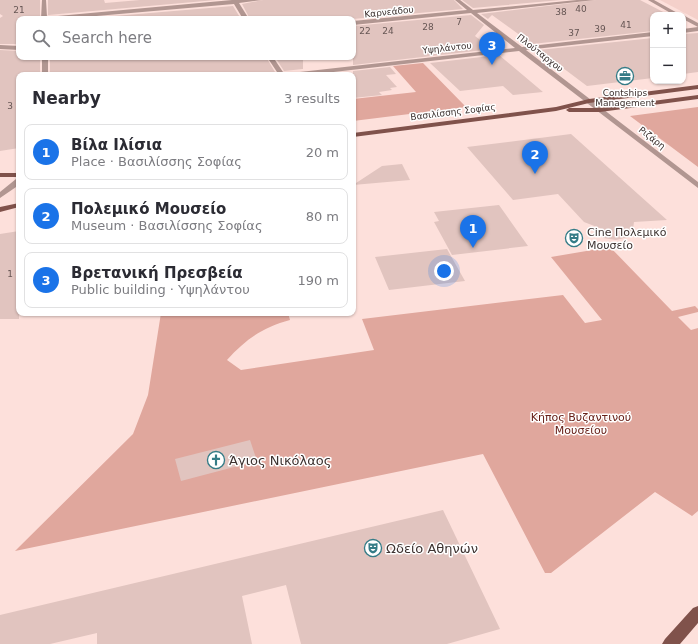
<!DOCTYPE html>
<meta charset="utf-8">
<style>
body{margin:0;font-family:"DejaVu Sans",sans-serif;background:#f2f2f3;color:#2b2b33}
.controls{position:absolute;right:12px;top:12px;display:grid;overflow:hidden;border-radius:8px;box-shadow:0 1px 3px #0004}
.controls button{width:36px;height:36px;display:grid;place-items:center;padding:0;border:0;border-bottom:1px solid #e1e1e2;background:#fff;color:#2b2b33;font:20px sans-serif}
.you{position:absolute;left:444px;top:271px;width:14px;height:14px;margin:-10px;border:3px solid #fff;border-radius:50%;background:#1a73e8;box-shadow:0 0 0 6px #1a73e833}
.badge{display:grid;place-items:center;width:26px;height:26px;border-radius:50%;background:#1a73e8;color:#fff;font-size:13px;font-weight:700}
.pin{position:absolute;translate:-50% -33px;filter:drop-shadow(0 1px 2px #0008)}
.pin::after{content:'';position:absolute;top:21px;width:14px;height:12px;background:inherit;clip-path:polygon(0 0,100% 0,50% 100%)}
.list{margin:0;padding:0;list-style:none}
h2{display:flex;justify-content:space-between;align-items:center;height:52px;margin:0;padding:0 16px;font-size:17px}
h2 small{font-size:13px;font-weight:400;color:#7c7c81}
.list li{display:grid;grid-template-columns:26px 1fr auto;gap:12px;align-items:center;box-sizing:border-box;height:56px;margin:0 8px 8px;padding:0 8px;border:1px solid #e1e1e2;border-radius:8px}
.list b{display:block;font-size:15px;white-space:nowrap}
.list p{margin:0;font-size:13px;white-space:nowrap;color:#7c7c81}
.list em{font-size:13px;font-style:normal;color:#7c7c81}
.icon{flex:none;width:22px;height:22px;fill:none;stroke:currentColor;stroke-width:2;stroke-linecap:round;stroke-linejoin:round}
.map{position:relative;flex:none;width:698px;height:644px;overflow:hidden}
.search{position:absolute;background:#fff;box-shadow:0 1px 3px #0004;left:16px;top:16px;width:340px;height:44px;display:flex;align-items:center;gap:10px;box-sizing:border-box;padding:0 14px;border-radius:8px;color:#7c7c81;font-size:15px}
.panel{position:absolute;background:#fff;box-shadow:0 1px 3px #0004;left:16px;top:72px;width:340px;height:244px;border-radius:8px}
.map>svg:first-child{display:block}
</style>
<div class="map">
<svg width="698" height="644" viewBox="0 0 698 644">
<rect width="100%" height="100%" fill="#fde0db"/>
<path fill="#f4d0ca" d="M660,0H698V20Z"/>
<path fill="#e0a79d" d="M423,63L466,107L353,121V99L416,92L393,66Z
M698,107V167L630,116Z
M610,247L672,311L695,306L698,309V312L678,317L691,330L698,328V511L692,516L655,492L551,573H545L483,454L15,551L133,434L148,395L161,313H288L290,320C263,327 245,340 227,360L241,370L374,350L362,319L563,295L585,323L602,320L551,257Z"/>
<path fill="#e1c4bf" d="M0,0H40V19H19V44H0V18L3,16L0,14Z
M48,0H104L105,3L140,0H216L48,15Z
M263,0H454L463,9L353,19H250L242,4Z
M462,0H561L473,8Z
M596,0H640L669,15H653V31L532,44L492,15L488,19L481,14Z
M233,6L241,19H79Z
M471,15L484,25L475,36L492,49L353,65V26Z
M698,33V72L683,74V34Z
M653,38V78L587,86L539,50Z
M0,50L19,51V57H40V75H19V148L0,151Z
M499,55L543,92L513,95L503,86L460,91L430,63Z
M50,57H266L275,72L268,73L270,75H50Z
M275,57H303V69L284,71Z
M390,67L396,74L386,75L397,87L390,88L392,90L379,92L382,95L353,98V71Z
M571,134L667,220L634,222L632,236L616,240L603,238L602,229L584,222L558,194L513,200L467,147Z
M402,164L410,180L353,185L382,166Z
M499,205L528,246L452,255L434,222L439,221L434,212Z
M19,231V319H0V234Z
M447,249L465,281L389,290L375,257Z
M250,440L257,461L181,481L175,459Z
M443,510L500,629L447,644H301L286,585L242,596L252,644H97V633L50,644H0V615Z"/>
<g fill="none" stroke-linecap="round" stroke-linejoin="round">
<path fill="#b19691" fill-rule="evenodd" d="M42,0H46L47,17L232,0H262L239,3L249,19H243L234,4L62,19H41Z
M455,0H460L473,10L577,0H595L477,13L522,47L653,32V36L526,50L698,182V188L519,51L307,75H288L291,73L515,48L471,13L353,25V21L467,10Z
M648,0H654L681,15H674Z
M683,15L698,23V27L683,19Z
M698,27V31L683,33V29Z
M0,45L19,46V50L0,49Z
M42,57H48V75H42Z
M267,57H273L285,75H279Z
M16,179H19V185L0,198V192Z"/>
<path fill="#80524b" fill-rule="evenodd" d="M698,85V89L589,103L556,111L353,137V133L556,107L589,99Z
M698,95V99L600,112H569L566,110L569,108H600Z
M0,173H19V177H0Z
M19,203V207L0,212V207Z
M698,606V623L680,644H662L665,639L693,608Z"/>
</g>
<defs>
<g id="office-ring" transform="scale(0.9)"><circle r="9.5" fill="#fff" stroke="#357c87" stroke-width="1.5"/><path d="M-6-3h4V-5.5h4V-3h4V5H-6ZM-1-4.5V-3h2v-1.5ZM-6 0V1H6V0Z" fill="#357c87"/></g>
<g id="theatre-ring" transform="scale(0.9)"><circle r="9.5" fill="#fff" stroke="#357c87" stroke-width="1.5"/><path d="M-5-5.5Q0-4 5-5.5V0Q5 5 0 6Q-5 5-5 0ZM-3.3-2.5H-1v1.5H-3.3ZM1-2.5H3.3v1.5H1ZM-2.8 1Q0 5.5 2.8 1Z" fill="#357c87"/></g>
<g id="church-ring" transform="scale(0.9)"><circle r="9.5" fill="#fff" stroke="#357c87" stroke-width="1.5"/><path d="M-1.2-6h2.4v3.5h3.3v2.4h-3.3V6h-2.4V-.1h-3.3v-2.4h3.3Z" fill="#357c87"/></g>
</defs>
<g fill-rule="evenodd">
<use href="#office-ring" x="625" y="76"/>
<use href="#theatre-ring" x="574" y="238"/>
<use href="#church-ring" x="216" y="460"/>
<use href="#theatre-ring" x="373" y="548"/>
</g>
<g text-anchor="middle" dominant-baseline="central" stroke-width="3" stroke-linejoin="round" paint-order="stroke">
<g font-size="9" fill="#665654">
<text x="581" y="9">40</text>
<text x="19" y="10">21</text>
<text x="561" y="12">38</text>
<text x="459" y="22">7</text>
<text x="626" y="25">41</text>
<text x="428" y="27">28</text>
<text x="600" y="29">39</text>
<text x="365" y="31">22</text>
<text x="388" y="31">24</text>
<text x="574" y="33">37</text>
<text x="10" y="106">3</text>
<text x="10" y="274">1</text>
</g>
<g font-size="9" fill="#3d3230" stroke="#fff">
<text transform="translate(389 12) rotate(-6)">Καρνεάδου</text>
<text transform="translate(447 48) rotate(-6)">Υψηλάντου</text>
<text transform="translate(540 53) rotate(38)">Πλούταρχου</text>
<text transform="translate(453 112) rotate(-7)">Βασιλίσσης Σοφίας</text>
<text transform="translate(652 138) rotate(38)">Ριζάρη</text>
</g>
<g font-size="9" fill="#3d3230" stroke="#fff">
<text x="625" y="93">Contships<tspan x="625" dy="10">Management</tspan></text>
</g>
<g font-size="11" fill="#3d3230" stroke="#fff" text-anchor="start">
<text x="587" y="232">Cine Πολεμικό<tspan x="587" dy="13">Μουσείο</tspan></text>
</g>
<g font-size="11" fill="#672018" stroke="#fff">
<text x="581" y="417">Κήπος Βυζαντινού<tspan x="581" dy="13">Μουσείου</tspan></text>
</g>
<g font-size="13" fill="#3d3230" stroke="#fff" text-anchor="start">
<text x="229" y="460">Άγιος Νικόλαος</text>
<text x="386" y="548">Ωδείο Αθηνών</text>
</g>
</g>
</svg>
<div class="controls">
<button>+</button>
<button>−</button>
</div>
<div class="you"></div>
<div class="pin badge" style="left:473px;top:248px">1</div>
<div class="pin badge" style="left:535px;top:174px">2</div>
<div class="pin badge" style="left:492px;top:65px">3</div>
<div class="search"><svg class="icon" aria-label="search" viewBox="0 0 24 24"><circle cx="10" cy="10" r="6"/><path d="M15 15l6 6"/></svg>Search here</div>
<section class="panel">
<h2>Nearby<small>3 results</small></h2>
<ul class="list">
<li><span class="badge">1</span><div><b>Βίλα Ιλίσια</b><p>Place · Βασιλίσσης Σοφίας</p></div><em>20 m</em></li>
<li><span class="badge">2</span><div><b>Πολεμικό Μουσείο</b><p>Museum · Βασιλίσσης Σοφίας</p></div><em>80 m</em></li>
<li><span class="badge">3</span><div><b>Βρετανική Πρεσβεία</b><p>Public building · Υψηλάντου</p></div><em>190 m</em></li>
</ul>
</section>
</div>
